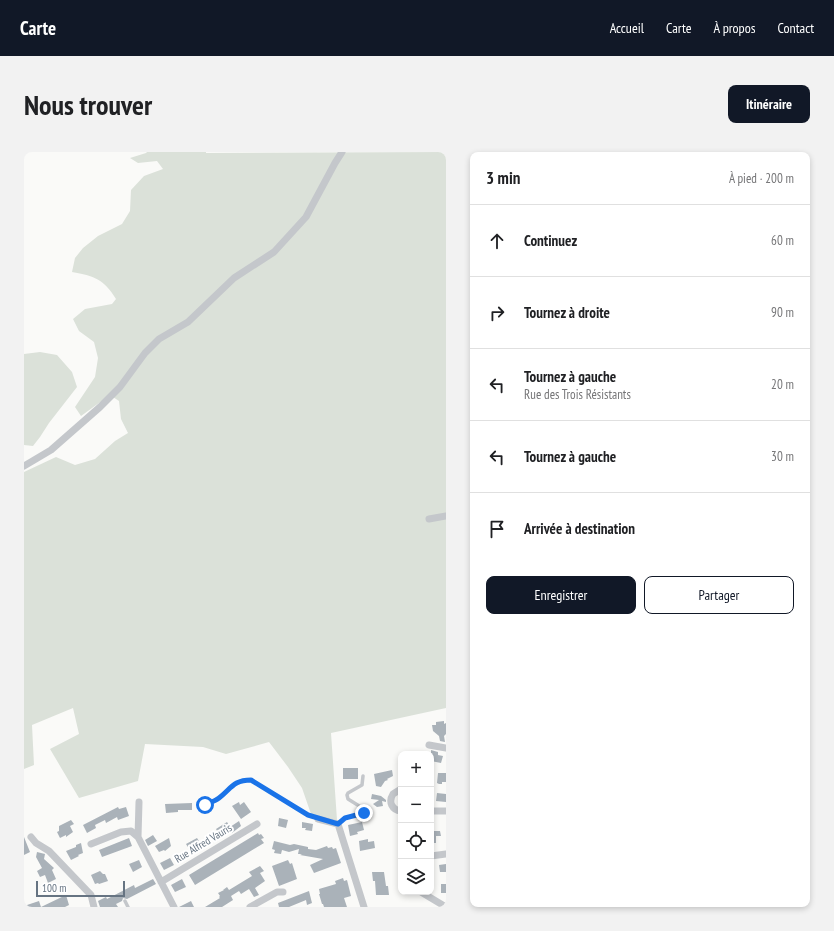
<!DOCTYPE html>
<html lang="fr">
<meta charset="utf-8">
<style>
body{margin:0;font-family:"PT Sans Narrow",sans-serif;background:#f2f2f2;color:#202124}
.controls{position:absolute;right:12px;bottom:12px;display:grid;overflow:hidden;border-radius:8px;box-shadow:0 2px 6px #0003}
.controls button{width:36px;height:36px;display:grid;place-items:center;padding:0;border:0;border-bottom:1px solid #e0e0e0;background:#fff;color:#202124;font:20px sans-serif}
.scale{position:absolute;left:12px;bottom:10px;width:89px;box-sizing:border-box;padding-left:4px;border:2px solid #667482;border-top:0;font-size:11px;line-height:14px;white-space:nowrap;color:#667482;-webkit-text-stroke:3px #fff;paint-order:stroke}
.stop{position:absolute;width:12px;height:12px;margin:-9px;border:3px solid #1a73e8;border-radius:50%;background:#fff}
.stop.end{background:#1a73e8;border-color:#fff;box-shadow:0 1px 4px #0008}
.list{margin:0;padding:0;list-style:none}
h2{display:flex;justify-content:space-between;align-items:center;height:52px;margin:0;padding:0 16px;font-size:17px}
h2 small{font-size:13px;font-weight:400;color:#757577}
.list li{display:grid;grid-template-columns:26px 1fr auto;gap:12px;align-items:center;box-sizing:border-box;height:72px;padding:0 16px;border-top:1px solid #e0e0e0}
.list b{display:block;font-size:15px;white-space:nowrap}
.list p{margin:0;font-size:13px;white-space:nowrap;color:#757577}
.list em{font-size:13px;font-style:normal;color:#757577}
.actions{display:flex;gap:8px;padding:12px 16px}
.actions a{flex:1;padding:9px 0;border:1px solid #111827;border-radius:8px;text-align:center;font-size:14px;color:#111827}
.actions .main{background:#111827;color:#fff}
.icon{flex:none;width:22px;height:22px;fill:none;stroke:currentColor;stroke-width:2;stroke-linecap:round;stroke-linejoin:round}
.map{position:relative;flex:none;width:422px;height:755px;overflow:hidden;border-radius:8px}
header{display:flex;align-items:center;gap:24px;box-sizing:border-box;height:56px;padding:0 20px;background:#111827;color:#fff}
header strong{font-size:19px}
nav{display:flex;gap:22px;margin-inline-start:auto;font-size:14px}
.intro{display:flex;align-items:center;justify-content:space-between;box-sizing:border-box;height:96px;padding:0 24px}
h1{margin:0;font-size:28px}
.button{padding:10px 18px;border-radius:8px;background:#111827;color:#fff;font-size:14px;font-weight:700}
main{display:flex;gap:24px;padding:0 24px}
aside{flex:1;background:#fff;border-radius:8px;box-shadow:0 2px 6px #0003}
.map>svg:first-child{display:block}
</style>
<header>
<strong>Carte</strong>
<nav><a>Accueil</a><a>Carte</a><a>À propos</a><a>Contact</a></nav>
</header>
<div class="intro"><h1>Nous trouver</h1><a class="button">Itinéraire</a></div>
<main>
<div class="map">
<svg width="422" height="755" viewBox="0 0 422 755">
<rect width="100%" height="100%" fill="#fafaf8"/>
<path fill="#dbe1d9" d="M123,0H182V1L422,0V556L307,581L313,668L287,662L278,636L264,615L245,590L202,602L179,595L121,592L114,629L55,646L26,597L55,582L49,556L8,573L10,613L0,617V320L32,305L51,313L71,307L91,289L104,281L97,267L95,249L86,243L57,264L51,255L71,225L74,206L70,190L55,179L49,167L61,157L88,152L92,147C80,127 70,124 48,120L51,106L59,96L74,84L98,72L106,59L107,38L120,24L139,17L133,9L114,11L106,6L122,1Z
M16,200L33,203L48,220L53,235L25,271L16,285L9,294L0,293V202Z"/>
<path fill="#aab2b9" d="M420,569V572L422,571V582L420,584L421,590L416,589L415,584L409,579L408,573H412V570Z
M407,598L414,600V603L419,604L417,611L407,609Z
M319,616H334V627H319Z
M368,618L369,624L363,627L364,628L361,629L357,635L352,634L350,622Z
M414,621H422V630H418V632H415L413,631Z
M413,641L422,642V650L412,649Z
M348,642L357,644L362,648V650L358,649L359,654L353,655L349,652L355,648L347,647Z
M215,650L216,653L220,650L227,660L217,667L208,654Z
M168,651V658H154V660L142,661L141,652Z
M94,655L95,657L102,655L105,664L94,668L93,665L82,671L81,668L71,673L72,676L63,681L59,673Z
M255,666L264,668L262,676L254,674Z
M47,668L50,672L46,674L49,680L42,685V683L36,686L33,680L35,679V674Z
M215,669L217,674L208,681L206,678L200,682L198,680L195,682L192,677L203,670L206,675Z
M278,670L289,672L288,679L281,678L282,676H278Z
M338,670L340,678L333,680L334,682L326,684L324,673Z
M407,679H416L417,684H412V691H407Z
M234,681L235,683L237,682L240,686L237,687L240,691L171,733L165,723Z
M129,683L133,689L124,694L121,688Z
M0,685L6,700L0,703Z
M105,686L108,694L78,705L75,698Z
M145,686L147,694L141,699L140,698L135,700L131,694Z
M173,686L178,694L167,700L162,692Z
M344,687V690L350,689L351,696L336,699L335,689Z
M250,689L266,693L270,692L284,695V697L292,698L303,694L304,696L308,695L309,697L312,696L317,711L290,721L286,713L299,707L276,703L278,702H274L275,697L265,700L258,698L257,702L250,701L251,698L248,697Z
M57,691L59,701L54,703L55,704L47,708L42,699L52,695V693Z
M13,700L21,702L20,707L30,716L28,718L32,727L24,731L21,723L16,725L13,719L18,716L12,705Z
M146,706L150,713L140,718L136,711Z
M115,708L118,715L109,720L105,712Z
M264,708L266,712L268,711L273,727L255,734L248,714Z
M422,712V720H416L415,713Z
M236,714L240,719L236,721L241,729L231,736L235,743L230,745L225,737L217,742L215,739L207,744L209,748L198,755H181L196,746L195,745L196,744L194,741L200,738H199L203,735L205,738L228,724L225,720Z
M76,719L79,722H81L84,729L75,732L74,731L71,732L67,723Z
M348,720H360L362,734H364L365,743H352L351,729H349Z
M319,726L320,729L323,728L327,744L320,746L323,755H300L299,752H298L295,742H296L295,737L312,732L311,729Z
M129,727L132,732L103,747L99,746L98,749L92,752L94,755H76L74,749L82,745L83,747L110,733L111,736Z
M158,727L162,735L151,740L147,733Z
M417,732H422V741H417Z
M285,739L288,751L283,753L282,748L265,755H255L254,751Z
M42,743L45,753L41,755H17Z
M15,749L17,755H0V754Z
M167,749L170,755H155Z"/>
<g fill="none" stroke-linecap="round" stroke-linejoin="round">
<path stroke="#c4c7cb" stroke-width="3.5" d="M181,653C185,651 191,649 195,646C207,637 210,627 227,628L284,663L294,667
M314,672L321,666L340,661V657L324,647L323,643L324,641L338,633L339,624
M101,749L104,755"/>
<path stroke="#c4c7cb" stroke-width="7" d="M0,314L27,298L76,255L96,235L121,201L135,187L164,170L210,126L250,100L282,65L311,11L318,0
M405,367L422,364
M405,593L422,596
M377,637L369,642C364,650 368,658 377,659
M115,650L114,685L150,755
M407,659H422
M294,667L314,672L340,755
M7,685L12,691L25,699L67,743L70,755
M67,692L97,680L107,679L114,685
M407,704L422,702
M137,730L233,672
M397,740L422,755
M226,755L253,740H259"/>
</g>
<g fill="none" stroke-linecap="round" stroke-linejoin="round">
<path stroke="#1a73e8" stroke-width="5" d="M181,653C185,651 191,649 195,646C207,637 209,628 227,628L284,663L314,672L321,666L340,661"/>
</g>
<g text-anchor="middle" dominant-baseline="central" stroke-width="4" stroke-linejoin="round" paint-order="stroke">
<g font-size="11" fill="#667482" stroke="#fff">
<text transform="translate(179 691) rotate(-31)">Rue Alfred Vauris</text>
</g>
</g>
</svg>
<div class="controls">
<button>+</button>
<button>−</button>
<button><svg class="icon" aria-label="locate" viewBox="0 0 24 24"><circle cx="12" cy="12" r="6"/><path d="M12 2v4M12 18v4M2 12h4M18 12h4"/></svg></button>
<button><svg class="icon" aria-label="layers" viewBox="0 0 24 24"><path d="M12 4l9 5-9 5-9-5zM3 14l9 5 9-5"/></svg></button>
</div>
<div class="scale">100 m</div>
<div class="stop" style="left:181px;top:653px"></div>
<div class="stop end" style="left:340px;top:661px"></div>
</div>
<aside>
<h2>3 min<small>À pied · 200 m</small></h2>
<ul class="list">
<li><svg class="icon" aria-label="ahead" viewBox="0 0 24 24"><path d="M12 20V5M6 11l6-6 6 6"/></svg><div><b>Continuez</b></div><em>60 m</em></li>
<li><svg class="icon" aria-label="right" viewBox="0 0 24 24"><path d="M7 20v-9h11M14 6l5 5-5 5"/></svg><div><b>Tournez à droite</b></div><em>90 m</em></li>
<li><svg class="icon" aria-label="left" viewBox="0 0 24 24"><path d="M17 20v-9H6M10 6l-5 5 5 5"/></svg><div><b>Tournez à gauche</b><p>Rue des Trois Résistants</p></div><em>20 m</em></li>
<li><svg class="icon" aria-label="left" viewBox="0 0 24 24"><path d="M17 20v-9H6M10 6l-5 5 5 5"/></svg><div><b>Tournez à gauche</b></div><em>30 m</em></li>
<li><svg class="icon" aria-label="arrive" viewBox="0 0 24 24"><path d="M6 21V4h12l-3 4 3 4H6"/></svg><div><b>Arrivée à destination</b></div></li>
</ul>
<div class="actions"><a class="main">Enregistrer</a><a>Partager</a></div>
</aside>
</main>
